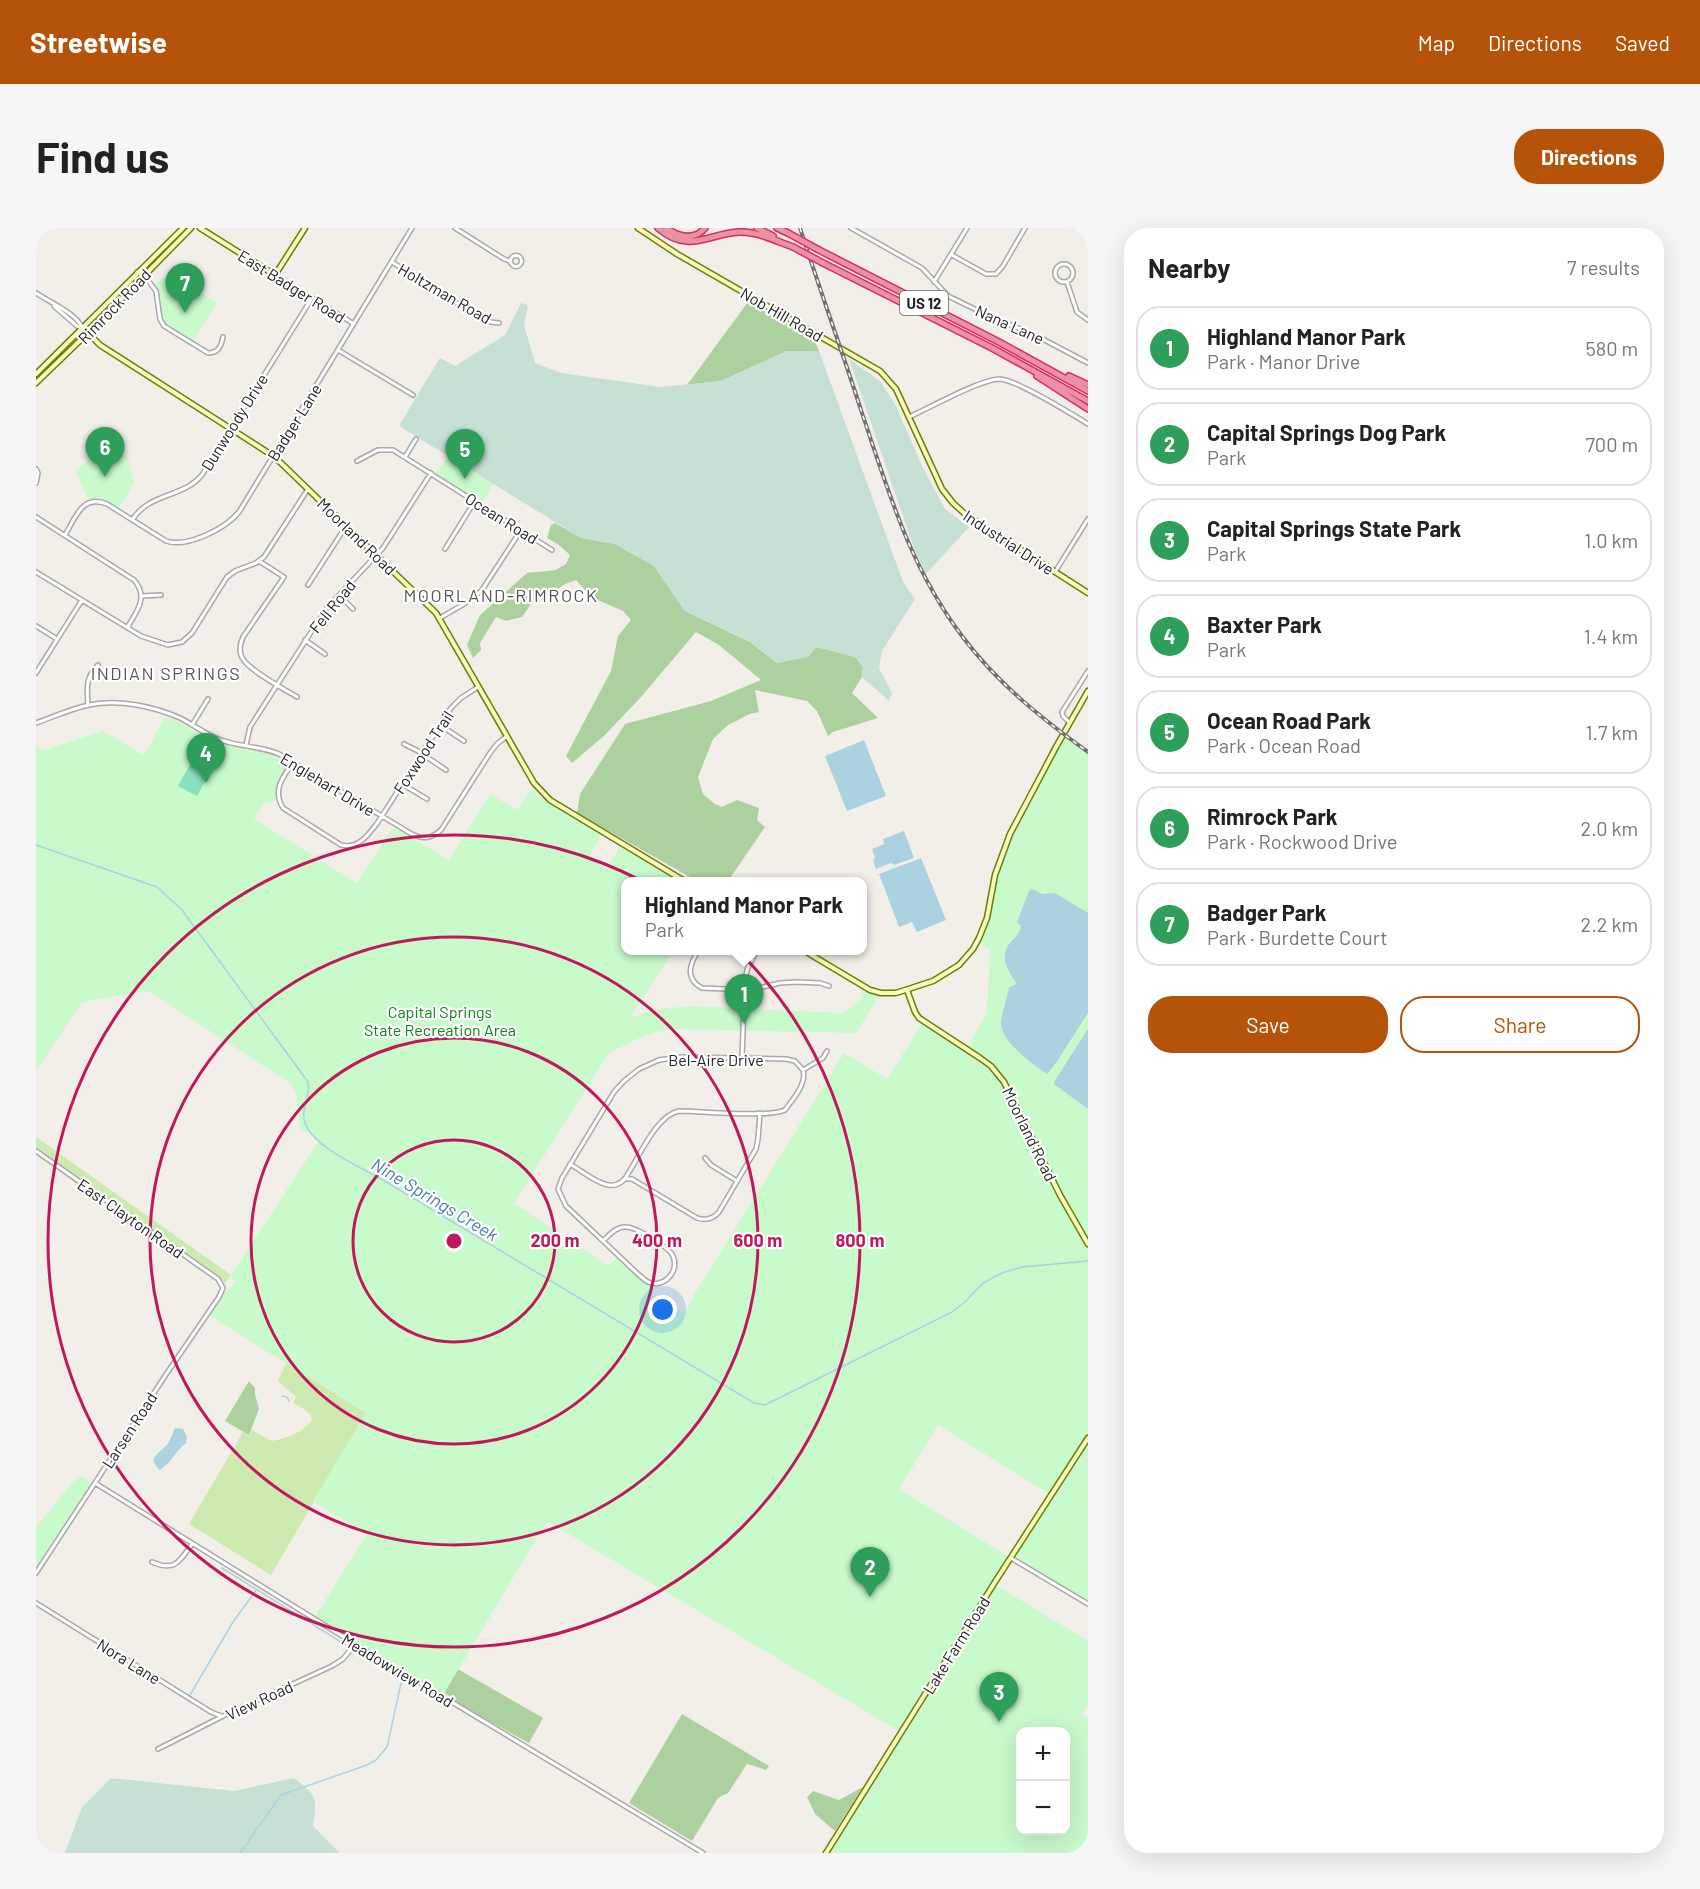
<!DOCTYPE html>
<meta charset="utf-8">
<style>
body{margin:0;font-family:Barlow,sans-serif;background:#f6f6f6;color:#222}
.controls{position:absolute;right:18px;bottom:18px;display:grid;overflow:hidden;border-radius:12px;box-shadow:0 6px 24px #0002}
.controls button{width:54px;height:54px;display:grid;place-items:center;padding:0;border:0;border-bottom:2px solid #e0e0e0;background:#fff;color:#222;font:30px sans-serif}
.you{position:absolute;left:627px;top:1082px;width:21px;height:21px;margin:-15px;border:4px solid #fff;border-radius:50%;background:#1a73e8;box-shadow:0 0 0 9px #1a73e833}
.badge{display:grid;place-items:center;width:39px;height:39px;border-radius:50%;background:#b45309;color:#fff;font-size:20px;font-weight:700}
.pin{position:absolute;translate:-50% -50px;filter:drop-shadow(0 2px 3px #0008)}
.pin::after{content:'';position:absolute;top:32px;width:21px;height:18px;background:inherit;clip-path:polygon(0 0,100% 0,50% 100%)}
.popup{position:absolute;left:585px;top:649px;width:246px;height:78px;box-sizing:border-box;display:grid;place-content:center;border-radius:12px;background:#fff;filter:drop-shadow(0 2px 4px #0005);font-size:20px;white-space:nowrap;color:#767676}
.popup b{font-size:22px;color:#222}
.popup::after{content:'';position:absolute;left:50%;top:100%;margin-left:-12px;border:12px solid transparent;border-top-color:#fff}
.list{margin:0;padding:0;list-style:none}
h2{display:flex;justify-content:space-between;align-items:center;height:78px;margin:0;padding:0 24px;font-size:26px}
h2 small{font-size:20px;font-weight:400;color:#767676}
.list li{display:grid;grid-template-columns:39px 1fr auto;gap:18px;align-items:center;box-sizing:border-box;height:84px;margin:0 12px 12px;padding:0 12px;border:2px solid #e0e0e0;border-radius:24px}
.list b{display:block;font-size:22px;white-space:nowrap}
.list p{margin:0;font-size:20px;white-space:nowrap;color:#767676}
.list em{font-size:20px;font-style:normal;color:#767676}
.actions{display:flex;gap:12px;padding:18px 24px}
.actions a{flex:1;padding:14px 0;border:2px solid #b45309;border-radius:24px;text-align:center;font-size:21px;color:#b45309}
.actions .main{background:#b45309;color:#fff}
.map{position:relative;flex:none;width:1052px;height:1625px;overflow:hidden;border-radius:24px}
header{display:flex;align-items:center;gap:36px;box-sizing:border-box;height:84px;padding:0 30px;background:#b45309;color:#fff}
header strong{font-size:28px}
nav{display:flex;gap:33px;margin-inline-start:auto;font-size:21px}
.intro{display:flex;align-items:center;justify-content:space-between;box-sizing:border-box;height:144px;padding:0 36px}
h1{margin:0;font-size:42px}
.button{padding:15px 27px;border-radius:24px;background:#b45309;color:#fff;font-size:21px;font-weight:700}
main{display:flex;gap:36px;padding:0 36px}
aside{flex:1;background:#fff;border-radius:24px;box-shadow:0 6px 24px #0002}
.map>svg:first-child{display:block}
</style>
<header>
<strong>Streetwise</strong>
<nav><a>Map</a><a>Directions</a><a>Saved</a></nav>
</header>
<div class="intro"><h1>Find us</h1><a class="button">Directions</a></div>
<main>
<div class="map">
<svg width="1052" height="1625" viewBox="0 0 1052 1625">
<rect width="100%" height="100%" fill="#f2efe9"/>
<path fill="#cdebb0" d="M0,909L195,1047L189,1055L183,1048L4,923L0,920Z
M199,1055L274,1150L330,1185L235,1347L153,1296L207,1204L213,1207L216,1202L236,1213C251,1210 267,1205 276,1192C275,1183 264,1179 257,1175L260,1169L242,1153L250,1135L173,1087L186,1068Z"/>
<path fill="#add19e" d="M712,74L777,110L783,123H751L685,153L651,157Z
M519,295L545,310L579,316L618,338L649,383L714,414L741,435L781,419L819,429L827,439L826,449L816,465L842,490L797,504L792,508L781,483L771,473L719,462L723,484L714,486L692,497L677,511L662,549L667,566L679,576L686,579L701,572L723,580L721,592L729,599L692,653H661L541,585L544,566L589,496L675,473L725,452L683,417L660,404L605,469L568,508L536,535L530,528L575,443L582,408L595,392L587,383L555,369L540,352L527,357L514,367L505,368L495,376L486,389L470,393L460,389L444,415L445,422L437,430L431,417L444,387L491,345L520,342L530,336L534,327L523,317L511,310L515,297Z
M213,1153L219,1160V1166L223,1181L213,1207L189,1193Z
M422,1441L507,1490L493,1515L424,1477L408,1464Z
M646,1486L733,1538L730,1542L711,1536L692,1565L682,1570L656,1613L593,1575Z
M827,1559L799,1603L779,1586L771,1569L777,1563L803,1572Z"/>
<path fill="#c6e0d4" d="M485,75L492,77L488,97L499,135L525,145L625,159L685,153L751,123H783L867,354L879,371L846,423L843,440L856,465L853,473L826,449L827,439L819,429L781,419L772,429L742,435L714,414L649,383L618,338L579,316L545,310L363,198L404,130L419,138L469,107Z
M813,131L844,153L860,178L886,238L909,281L933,299L890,346L878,320Z
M75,1550L198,1563L258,1550C282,1569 281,1569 277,1598L304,1625H29L46,1579Z"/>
<path fill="#c8facc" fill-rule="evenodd" d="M135,44L181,75L155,116L125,94L122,69L117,58Z
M76,208L92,231L98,255L82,281C72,274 64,268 52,271L40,244Z
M412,228L457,256L446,275L400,246Z
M129,489C149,495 166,510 186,516C207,523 230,521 250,534L251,538L240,557V573L228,576L218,591L321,655L357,599L413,632L454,566L481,582L496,560L510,574L565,607L552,630L570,640L584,619L643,653L590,654V722L637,723L594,790L622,781L657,778L804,785L809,784L827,769L825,760L843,768L820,805L641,801L624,803L608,808L573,825L478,975L572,1038L581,1029L605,1051L620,1058L616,1066L647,1085L808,825L851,851L886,796L929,822L951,786L954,721L943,716C957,690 956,662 965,635C981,591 1006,551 1028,509L1052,527V1205L1013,1266L902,1197L863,1261L973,1329L863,1503L511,1293L407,1467L279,1389L331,1306L277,1273L330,1185L173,1087L186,1068L199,1055L195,1047L283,913L264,900L260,866L255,856L113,763L46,774L0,843V513L5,523L64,504L65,502L108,527Z
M1052,1214V1374L984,1333L980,1328L984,1318Z
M42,1249H47L56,1255L0,1342V1299L35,1256Z
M960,1357L1052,1413V1477L1046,1486L1052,1490V1625H792ZM984,1504H1030V1602H984Z"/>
<path fill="#88e0be" d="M161,524L180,534L161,568L142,558Z"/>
<path fill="#aad3df" d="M828,512L850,568L811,583L789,528Z
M868,603L878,630L858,637L855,635L840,641L837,632L839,630L836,621L848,616L847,611Z
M885,630L910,692L881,704L876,694L863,699L843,646Z
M996,661L1007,666L1019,665L1052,685V785L1022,832L1011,846C997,836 967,815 965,797C964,790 972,767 973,759L981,756C973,744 962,729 974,715C979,709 984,706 985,698L981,694L993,663Z
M1052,801V881L1019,857L1018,854Z
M139,1200L147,1201L151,1209L150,1215C139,1223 135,1236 123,1242L118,1235V1230L121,1226L132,1216Z"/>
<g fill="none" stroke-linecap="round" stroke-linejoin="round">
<path stroke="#aad3df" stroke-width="1.5" d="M0,617L121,659L146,682L272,854C275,869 265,880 268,891C273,918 325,939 347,952L718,1175L729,1177L916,1084L930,1073L947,1055L966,1045L986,1039L1052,1033
M246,1168L251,1169L253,1173
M186,1340L313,1419
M154,1467L197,1394L221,1361
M204,1625L245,1567L331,1537L340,1532L351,1519L366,1451L319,1422"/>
<g stroke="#a9a9a9" stroke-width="6">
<path id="street" d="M419,0L468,31L474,33
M815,0L886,40L912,68L951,87L1001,108L1052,135
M916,27L950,46H960L967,38L989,0
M474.5 33a5.5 5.5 0 1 1 11 0a5.5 5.5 0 1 1-11 0Z
M356,34L427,79L455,94L463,95
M1019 45a9 9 0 1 1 18 0a9 9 0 1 1-18 0Z
M101,44L111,51L120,63L124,91L128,98L172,125C182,125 185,119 187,109
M239,47L318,96
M898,54L931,0
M1031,54L1041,84L1052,92
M0,65C15,75 38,84 47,100
M18,78L41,98L45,100
M302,122L377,167
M873,189C893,180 945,151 964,151C981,152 1034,185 1052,196
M369,229L380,211
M321,233L342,222H357L516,322
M0,241L2,245L0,255
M0,289L98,352C113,369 101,383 91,400
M96,292C114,264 147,270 166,247L276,70
M29,307C40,289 46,266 71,276L130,313C151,320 189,301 203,284L376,0
M409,321L439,273
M223,333L248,349L207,409C204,416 202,424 207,431C214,443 248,461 261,469
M0,344L105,408L132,417L146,414L156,405L191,349L199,343L220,335L228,329L272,261
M1019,344L1052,291
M272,357L310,298
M303,367L317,381
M106,368L125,367
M404,390L433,373L446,362L485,302
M0,398L21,411
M269,412L289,426
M0,445L46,372
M52,477C51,461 49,449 62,437
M1033,494L1027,488L1026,484L1052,443
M0,495C17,489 34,481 53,477C82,471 117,478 144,490C158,497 170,507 185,512C204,519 224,518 243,526L374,605C386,612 395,611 405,602L454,525L461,516L471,508
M156,497L172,471
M404,497L428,513
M368,516L382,523L410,542
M210,517L214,499L290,381L347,320L395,245
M257,534C247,549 236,562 247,580L305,617C323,621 332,607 342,594L415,480L425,470L442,459
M366,556L391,571
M663,722C653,736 649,751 666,760L714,762L744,755L760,754L784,755L793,758
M699,722L715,732
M706,830L709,750L712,739L721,722
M767,842L787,830L791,823
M0,923L182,1051L187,1060L183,1069L131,1145L0,1345
M669,930L675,937L701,953
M534,936C553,947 579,973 593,944C604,927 621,887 643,883C667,883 731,890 749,882C757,871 771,856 767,842
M591,951H596L661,990C670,993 677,991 683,984L720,921L722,911L724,885
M567,1013C573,1007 581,998 590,999C600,999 634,1020 637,1028C643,1043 630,1058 615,1055C610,1054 607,1050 603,1047L530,978L522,961L526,950L578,864L588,853L603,841L623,832L645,829L750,831L759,833L767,842
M59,1255L319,1416L667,1625
M975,1330L1052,1376
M116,1334C139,1344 143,1334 156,1316
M0,1375L175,1484L185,1488
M122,1521L187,1488L296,1438L307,1431L319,1416"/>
</g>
<g stroke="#707d05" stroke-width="7">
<path id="secondary" d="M164,0L239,47L269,0
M602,0L641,26L844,143L860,161L906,261L917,275L929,286L1052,365
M47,100L64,117L231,224L245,235L400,385L498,555L514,572L650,654
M0,146L147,0
M0,155L57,100L155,0
M767,722L834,762L845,765H860L897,753L923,737L937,721L943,710L951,690L959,647L974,606L1020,519L1052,463
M871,762L879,784L883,790L944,830L955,838L968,854L1024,967L1052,1016
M790,1625L959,1354L1052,1210"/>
</g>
<g stroke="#dc2a67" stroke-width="8">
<path id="highway" d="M622,0C653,26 671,6 703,4C721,3 740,13 757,19
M630,0C643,9 658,13 669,0
M721,0L737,8
M741,0L752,5
M783,22L963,114L1052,163
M787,35L956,120L1052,173
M1001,148L1052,181
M1033,148L1052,157"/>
</g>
<use href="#street" stroke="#fff" stroke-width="3"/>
<use href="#secondary" stroke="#f7fabf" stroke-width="4"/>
<use href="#highway" stroke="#e892a2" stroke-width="5"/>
<g stroke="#707070" stroke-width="4">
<path id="rail" d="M764,0C784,62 806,123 826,185C853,265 874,339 926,408C961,455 1005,490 1052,524"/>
</g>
<use href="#rail" stroke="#fff" stroke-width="1.5" stroke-dasharray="4.5" stroke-linecap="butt"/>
<g stroke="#dc2a67" stroke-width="8" stroke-linecap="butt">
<path id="highway-bridge" d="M752,5L783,22
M757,19L787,35"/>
</g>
<use href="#highway-bridge" stroke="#e892a2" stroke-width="5"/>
</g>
<g fill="none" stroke="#c2185b" stroke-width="3">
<circle cx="418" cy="1013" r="101"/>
<circle cx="418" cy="1013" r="203"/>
<circle cx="418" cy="1013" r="304"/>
<circle cx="418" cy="1013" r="406"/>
</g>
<g text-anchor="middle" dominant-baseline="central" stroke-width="4.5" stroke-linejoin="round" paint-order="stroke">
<rect fill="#fff" stroke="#646464" stroke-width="1.5" x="864" y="63" width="48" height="24" rx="4.5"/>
<g font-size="15" font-weight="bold" fill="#222">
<text x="888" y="75">US 12</text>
</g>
<g font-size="16" fill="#222" stroke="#fff">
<text transform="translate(256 58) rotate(32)">East Badger Road</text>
<text transform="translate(409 65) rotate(30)">Holtzman Road</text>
<text transform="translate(78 78) rotate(-46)">Rimrock Road</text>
<text transform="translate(746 86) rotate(30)">Nob Hill Road</text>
<text transform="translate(974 96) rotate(24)">Nana Lane</text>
<text transform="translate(198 194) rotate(-58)">Dunwoody Drive</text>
<text transform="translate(258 194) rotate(-58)">Badger Lane</text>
<text transform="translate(466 290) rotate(32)">Ocean Road</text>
<text transform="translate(321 308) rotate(44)">Moorland Road</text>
<text transform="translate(973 314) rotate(33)">Industrial Drive</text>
<text transform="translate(296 378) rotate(-51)">Fell Road</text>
<text transform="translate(387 524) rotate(-57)">Foxwood Trail</text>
<text transform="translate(292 556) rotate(31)">Englehart Drive</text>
<text x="680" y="831">Bel-Aire Drive</text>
<text transform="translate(994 906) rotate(64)">Moorland Road</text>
<text transform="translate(95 990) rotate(35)">East Clayton Road</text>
<text transform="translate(93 1202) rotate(-57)">Larsen Road</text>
<text transform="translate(920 1417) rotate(-58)">Lake Farm Road</text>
<text transform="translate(93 1433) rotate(32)">Nora Lane</text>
<text transform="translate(362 1442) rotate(31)">Meadowview Road</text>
<text transform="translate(223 1472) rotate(-25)">View Road</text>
</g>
<g font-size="16" fill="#0c8416" stroke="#fff">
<text x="404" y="783">Capital Springs<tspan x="404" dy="18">State Recreation Area</tspan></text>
</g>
<g font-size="18" letter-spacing="1.5" fill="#555" stroke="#fff">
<text x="465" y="367">MOORLAND-RIMROCK</text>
<text x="130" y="445">INDIAN SPRINGS</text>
</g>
<g font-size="18" font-style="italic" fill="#4a7aab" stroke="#fff">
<text transform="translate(399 971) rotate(31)">Nine Springs Creek</text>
</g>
</g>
<circle cx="418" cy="1013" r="9" fill="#c2185b" stroke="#fff" stroke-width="3"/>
<g font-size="18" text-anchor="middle" font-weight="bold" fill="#c2185b" stroke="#fff" stroke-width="4.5" stroke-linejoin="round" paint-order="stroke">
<text x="519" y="1019">200 m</text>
<text x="621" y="1019">400 m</text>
<text x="722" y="1019">600 m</text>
<text x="824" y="1019">800 m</text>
</g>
</svg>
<div class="controls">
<button>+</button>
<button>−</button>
</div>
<div class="you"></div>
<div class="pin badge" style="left:708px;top:796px;background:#2e9e5b">1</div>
<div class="popup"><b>Highland Manor Park</b>Park</div>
<div class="pin badge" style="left:834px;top:1369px;background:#2e9e5b">2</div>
<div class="pin badge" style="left:963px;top:1494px;background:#2e9e5b">3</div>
<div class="pin badge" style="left:170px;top:555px;background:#2e9e5b">4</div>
<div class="pin badge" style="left:429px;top:251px;background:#2e9e5b">5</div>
<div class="pin badge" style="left:69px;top:249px;background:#2e9e5b">6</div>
<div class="pin badge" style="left:149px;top:85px;background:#2e9e5b">7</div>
</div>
<aside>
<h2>Nearby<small>7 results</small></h2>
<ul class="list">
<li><span class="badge" style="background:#2e9e5b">1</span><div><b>Highland Manor Park</b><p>Park · Manor Drive</p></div><em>580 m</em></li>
<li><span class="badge" style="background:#2e9e5b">2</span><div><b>Capital Springs Dog Park</b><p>Park</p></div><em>700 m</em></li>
<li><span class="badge" style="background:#2e9e5b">3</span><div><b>Capital Springs State Park</b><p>Park</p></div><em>1.0 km</em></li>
<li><span class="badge" style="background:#2e9e5b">4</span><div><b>Baxter Park</b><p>Park</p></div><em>1.4 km</em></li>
<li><span class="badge" style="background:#2e9e5b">5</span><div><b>Ocean Road Park</b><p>Park · Ocean Road</p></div><em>1.7 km</em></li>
<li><span class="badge" style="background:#2e9e5b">6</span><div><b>Rimrock Park</b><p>Park · Rockwood Drive</p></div><em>2.0 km</em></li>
<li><span class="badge" style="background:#2e9e5b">7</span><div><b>Badger Park</b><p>Park · Burdette Court</p></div><em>2.2 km</em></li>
</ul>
<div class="actions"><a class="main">Save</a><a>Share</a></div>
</aside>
</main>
